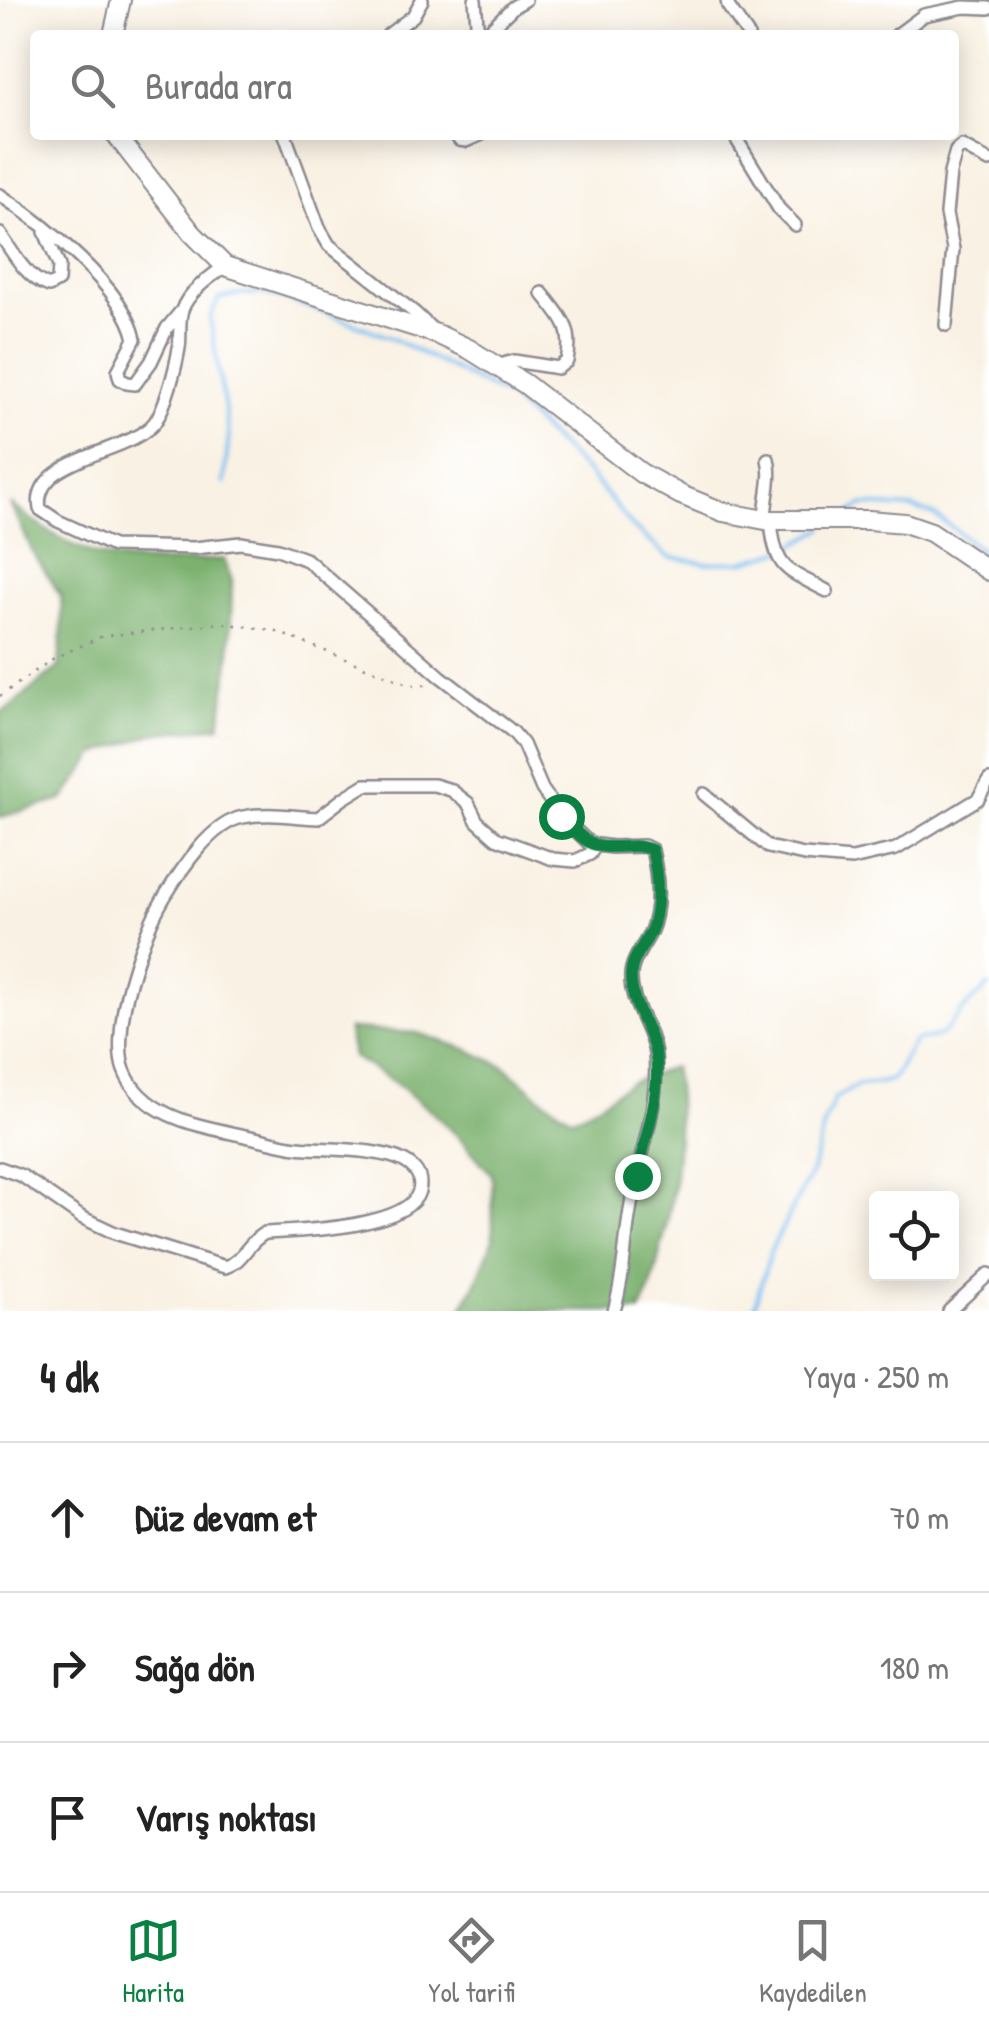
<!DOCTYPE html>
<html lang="tr">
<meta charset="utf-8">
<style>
body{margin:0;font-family:"Patrick Hand",sans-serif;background:#f2f2f2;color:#222}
.controls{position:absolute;right:30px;bottom:30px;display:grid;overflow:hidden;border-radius:10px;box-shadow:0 5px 25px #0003}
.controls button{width:90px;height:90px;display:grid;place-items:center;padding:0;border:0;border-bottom:2px solid #e0e0e0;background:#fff;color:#222;font:50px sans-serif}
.stop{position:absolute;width:30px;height:30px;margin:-22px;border:8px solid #0b8043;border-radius:50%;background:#fff}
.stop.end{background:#0b8043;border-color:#fff;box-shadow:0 2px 10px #0008}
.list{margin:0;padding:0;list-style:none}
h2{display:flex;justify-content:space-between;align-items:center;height:130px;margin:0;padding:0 40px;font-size:42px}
h2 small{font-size:32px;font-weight:400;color:#767676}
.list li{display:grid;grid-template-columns:65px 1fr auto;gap:30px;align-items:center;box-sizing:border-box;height:150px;padding:0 40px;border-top:2px solid #e0e0e0}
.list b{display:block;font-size:38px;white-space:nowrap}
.list em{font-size:32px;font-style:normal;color:#767676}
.icon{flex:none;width:55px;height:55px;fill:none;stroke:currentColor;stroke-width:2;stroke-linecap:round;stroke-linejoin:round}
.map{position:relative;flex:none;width:989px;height:1311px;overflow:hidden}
.search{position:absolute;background:#fff;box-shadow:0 5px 25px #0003;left:30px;right:30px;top:30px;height:110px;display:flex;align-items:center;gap:25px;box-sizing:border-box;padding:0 35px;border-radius:10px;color:#767676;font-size:38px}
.sheet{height:580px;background:#fff}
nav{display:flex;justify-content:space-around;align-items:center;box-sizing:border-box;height:140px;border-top:2px solid #e0e0e0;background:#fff;font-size:28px;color:#767676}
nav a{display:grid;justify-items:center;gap:5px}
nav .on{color:#0b8043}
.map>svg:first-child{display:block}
</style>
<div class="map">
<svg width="989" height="1311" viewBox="0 0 989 1311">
<rect width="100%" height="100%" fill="#fff"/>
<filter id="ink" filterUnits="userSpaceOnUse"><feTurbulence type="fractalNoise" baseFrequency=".01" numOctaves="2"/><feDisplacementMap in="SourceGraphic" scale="20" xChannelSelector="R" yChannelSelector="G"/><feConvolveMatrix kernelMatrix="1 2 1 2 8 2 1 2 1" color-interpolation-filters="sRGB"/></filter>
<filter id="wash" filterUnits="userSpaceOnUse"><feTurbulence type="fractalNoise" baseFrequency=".0048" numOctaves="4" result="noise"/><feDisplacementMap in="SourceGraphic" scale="40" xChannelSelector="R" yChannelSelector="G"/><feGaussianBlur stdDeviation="2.25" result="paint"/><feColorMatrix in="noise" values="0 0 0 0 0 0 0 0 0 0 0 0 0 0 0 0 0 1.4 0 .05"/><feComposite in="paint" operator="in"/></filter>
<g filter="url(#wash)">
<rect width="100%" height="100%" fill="#f9f1e3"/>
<path fill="#7bb16e" stroke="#4e6a54" stroke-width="2.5" d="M11,504C38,525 66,545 99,555C135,566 187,561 224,559L232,581L230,654L220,726L153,734L96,754L63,800L0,817V713L14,704L59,667L62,627L61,596L33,553Z
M348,1029L417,1033L466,1049L504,1066L540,1097L572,1118L596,1106L629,1083L673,1067C684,1129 676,1192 660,1252C655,1273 651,1292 640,1311H460L475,1285L493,1240L492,1175L459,1137L431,1111L394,1082L353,1057Z"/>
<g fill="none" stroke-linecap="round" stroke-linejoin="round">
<path stroke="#7bbff2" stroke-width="4" d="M224,484L229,434L210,319L218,299L240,294L267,293L322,311L391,338L509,397L590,475L632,526L668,557L706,563L742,562L785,550L823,529
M849,514L863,505L912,508L932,514L949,525L989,556
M753,1311L771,1250L812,1171L825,1121L835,1098L859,1085L880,1083L893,1079L915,1040C947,1039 944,1031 963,1010C971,1001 981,994 989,986"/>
</g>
</g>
<g filter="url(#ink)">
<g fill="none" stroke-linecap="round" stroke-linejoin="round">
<g stroke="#8e8a8f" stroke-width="16">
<path id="street" d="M475,0L478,35
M727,0L728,6L748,35
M388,35L413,16L422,0
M485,35L513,7L525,0
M897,35L924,15L964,7L989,8
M285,135L319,228L329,245L415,313L434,331
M456,135L459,140L466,141L480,135
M734,135L779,209L795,225
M0,195C44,224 124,287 135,339L118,371L120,379L127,383L135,384L151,362L167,328L182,310
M0,234C14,254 26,278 49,286L58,281L59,266L45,232
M225,266C210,277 188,292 182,310C178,321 181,337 179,348C176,367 166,406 155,422C131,454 30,457 40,509L58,521L113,546L194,548L241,543L278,549L307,560L440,676L513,732L523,744L542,789L561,816L590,844L612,847L644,846L652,850C658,875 661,909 650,933C644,946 632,959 631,974C629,1004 652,1027 655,1054C660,1106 639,1155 631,1205C624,1242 625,1274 614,1311
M946,325L953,249L946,214L950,173L956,151L962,146L989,161
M497,366L514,361L558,368L567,361C574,328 562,318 542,293
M765,520C765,500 773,478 768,459
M771,520C775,571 786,569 827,591
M704,794L768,847L804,855L852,859L896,849L978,799L989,780
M0,1168L22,1176L81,1217L115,1233L225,1267C244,1261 247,1242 265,1233C298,1231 409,1228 419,1191C431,1142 322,1151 297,1147C280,1145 262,1139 245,1136C202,1126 142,1118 124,1070C118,1055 121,1025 124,1009C130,976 147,925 165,896C181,870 211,823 243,817C268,812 293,817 318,818L344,798L365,785H434L451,790L468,803L477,821L496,838L553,859L575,861L590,854L595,845
M949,1311L989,1274"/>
</g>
<g stroke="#8e8a8f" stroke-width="22">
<path id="secondary" d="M113,35L121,0
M116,135L192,233L225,266L402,323L437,334L469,349L525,384L641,473L681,495L723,512L765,520H868L905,523L931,532L989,571"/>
</g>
<path stroke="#8e8a8f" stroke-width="2.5" stroke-dasharray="2.5 8" stroke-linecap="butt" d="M945,135L953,140
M0,696L54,658L103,636L221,623L272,630L411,685H426L430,682"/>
<use href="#street" stroke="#fff" stroke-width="11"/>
<use href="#secondary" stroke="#fff" stroke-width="18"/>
</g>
</g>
<g fill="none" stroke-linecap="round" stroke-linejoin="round" filter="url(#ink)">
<path stroke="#0b8043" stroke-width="12" d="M561,816C570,824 581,840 593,844C612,852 634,841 652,850C658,875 661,909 650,933C643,947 631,960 631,975C630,1002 647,1023 654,1048C664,1088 645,1137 637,1176"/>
</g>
</svg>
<div class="controls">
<button><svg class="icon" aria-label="locate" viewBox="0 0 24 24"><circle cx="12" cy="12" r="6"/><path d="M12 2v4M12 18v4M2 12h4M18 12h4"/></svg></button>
</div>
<div class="stop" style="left:561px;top:816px"></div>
<div class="stop end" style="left:637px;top:1176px"></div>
<div class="search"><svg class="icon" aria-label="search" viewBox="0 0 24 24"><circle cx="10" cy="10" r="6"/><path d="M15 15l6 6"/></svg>Burada ara</div>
</div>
<section class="sheet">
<h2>4 dk<small>Yaya · 250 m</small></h2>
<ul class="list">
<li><svg class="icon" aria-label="ahead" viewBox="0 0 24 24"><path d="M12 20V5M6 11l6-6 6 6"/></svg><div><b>Düz devam et</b></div><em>70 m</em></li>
<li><svg class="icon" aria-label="right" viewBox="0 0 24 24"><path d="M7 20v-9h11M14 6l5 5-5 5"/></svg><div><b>Sağa dön</b></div><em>180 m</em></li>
<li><svg class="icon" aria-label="arrive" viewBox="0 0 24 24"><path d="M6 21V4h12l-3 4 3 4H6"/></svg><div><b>Varış noktası</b></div></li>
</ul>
</section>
<nav>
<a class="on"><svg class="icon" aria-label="map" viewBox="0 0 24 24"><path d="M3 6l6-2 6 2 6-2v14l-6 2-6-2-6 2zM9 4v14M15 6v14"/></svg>Harita</a>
<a><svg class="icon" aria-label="directions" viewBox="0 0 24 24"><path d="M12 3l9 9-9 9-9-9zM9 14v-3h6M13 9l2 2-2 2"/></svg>Yol tarifi</a>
<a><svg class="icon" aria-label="saved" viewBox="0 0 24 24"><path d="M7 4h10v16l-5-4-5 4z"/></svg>Kaydedilen</a>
</nav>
